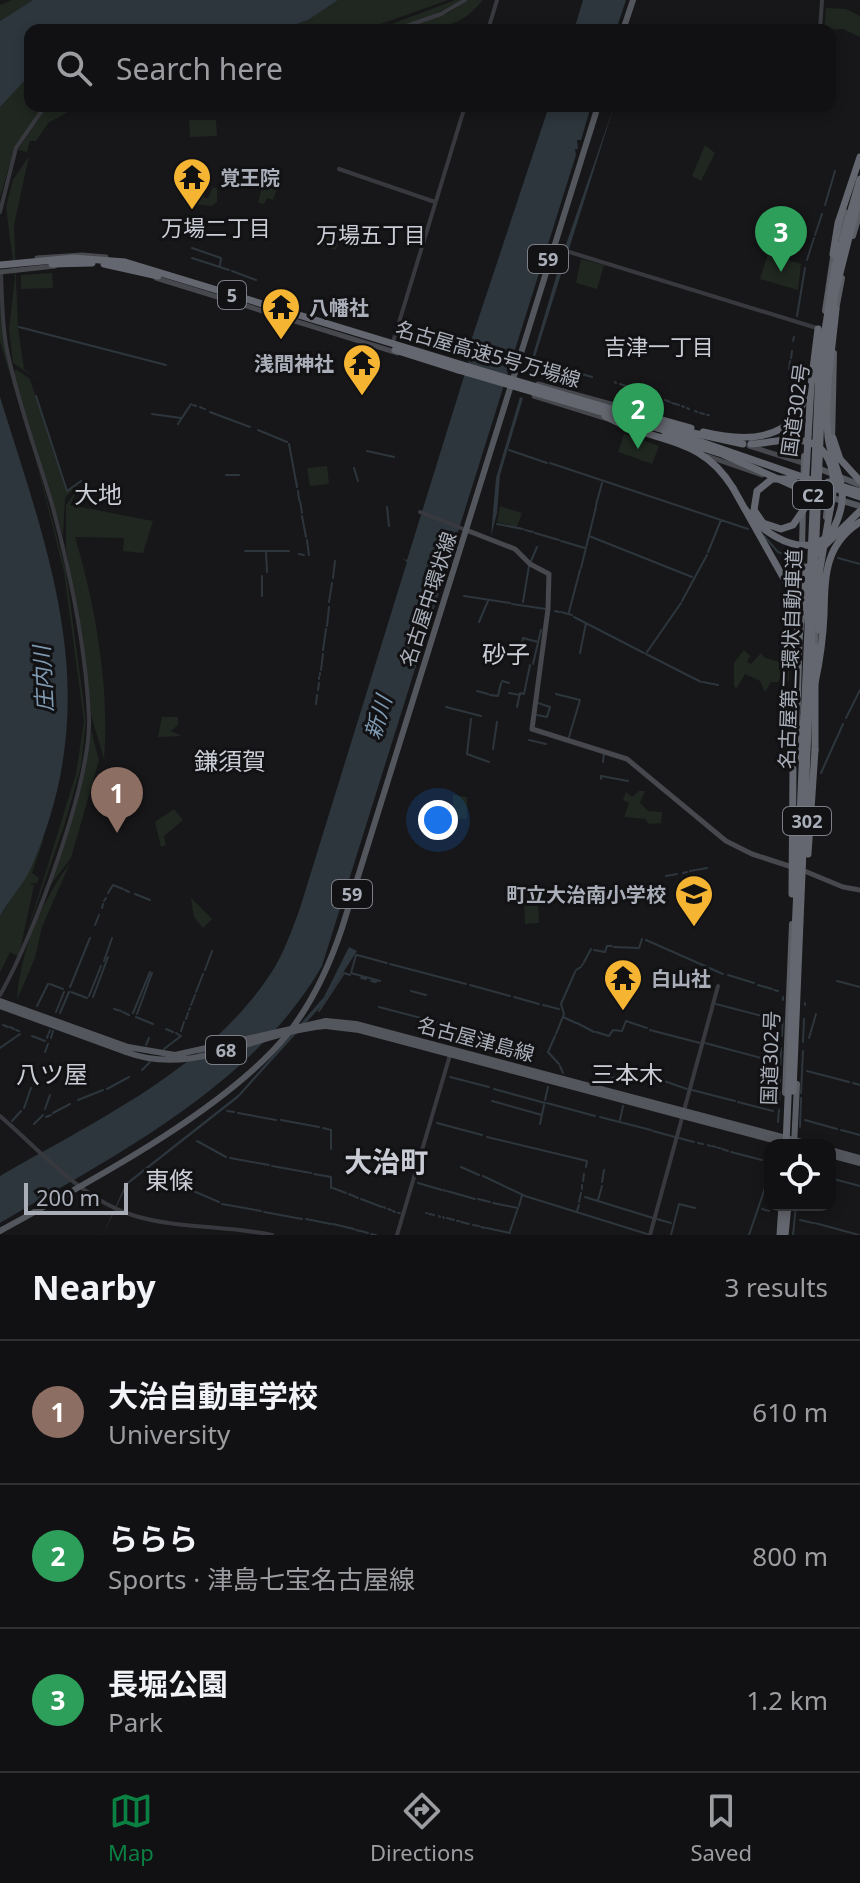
<!DOCTYPE html>
<meta charset="utf-8">
<style>
body{margin:0;font-family:"Noto Sans","Noto Sans JP",sans-serif;background:#1e1f21;color:#f1f3f6}
.controls{position:absolute;right:24px;bottom:24px;display:grid;overflow:hidden;border-radius:16px;box-shadow:0 4px 12px #0003}
.controls button{width:72px;height:72px;display:grid;place-items:center;padding:0;border:0;border-bottom:2px solid #303133;background:#111113;color:#f1f3f6;font:40px sans-serif}
.scale{position:absolute;left:24px;bottom:20px;width:104px;box-sizing:border-box;padding-left:8px;border:4px solid #a9aeb9;border-top:0;font-size:22px;line-height:28px;white-space:nowrap;color:#a9aeb9;-webkit-text-stroke:6px #121214;paint-order:stroke}
.you{position:absolute;left:438px;top:820px;width:28px;height:28px;margin:-20px;border:6px solid #fff;border-radius:50%;background:#1a73e8;box-shadow:0 0 0 12px #1a73e833}
.badge{display:grid;place-items:center;width:52px;height:52px;border-radius:50%;background:#0b8043;color:#fff;font-size:26px;font-weight:700}
.pin{position:absolute;translate:-50% -66px;filter:drop-shadow(0 2px 4px #0008)}
.pin::after{content:'';position:absolute;top:42px;width:28px;height:24px;background:inherit;clip-path:polygon(0 0,100% 0,50% 100%)}
.list{margin:0;padding:0;list-style:none}
h2{display:flex;justify-content:space-between;align-items:center;height:104px;margin:0;padding:0 32px;font-size:34px}
h2 small{font-size:26px;font-weight:400;color:#9c9da0}
.list li{display:grid;grid-template-columns:52px 1fr auto;gap:24px;align-items:center;box-sizing:border-box;height:144px;padding:0 32px;border-top:2px solid #303133}
.list b{display:block;font-size:30px;white-space:nowrap}
.list p{margin:0;font-size:26px;white-space:nowrap;color:#9c9da0}
.list em{font-size:26px;font-style:normal;color:#9c9da0}
.icon{flex:none;width:44px;height:44px;fill:none;stroke:currentColor;stroke-width:2;stroke-linecap:round;stroke-linejoin:round}
.map{position:relative;flex:none;width:860px;height:1235px;overflow:hidden}
.search{position:absolute;background:#111113;box-shadow:0 4px 12px #0003;left:24px;right:24px;top:24px;height:88px;display:flex;align-items:center;gap:20px;box-sizing:border-box;padding:0 28px;border-radius:16px;color:#9c9da0;font-size:30px}
.sheet{height:536px;background:#111113}
nav{display:flex;justify-content:space-around;align-items:center;box-sizing:border-box;height:112px;border-top:2px solid #303133;background:#111113;font-size:22px;color:#9c9da0}
nav a{display:grid;justify-items:center;gap:4px}
nav .on{color:#0b8043}
.map>svg:first-child{display:block}
</style>
<div class="map">
<svg width="860" height="1235" viewBox="0 0 860 1235">
<rect width="100%" height="100%" fill="#171719"/>
<path fill="#1f2720" d="M12,0H33L0,21V5Z
M338,0H448L364,30H280L308,20Z
M455,0H461C436,15 405,30 376,30Z
M468,0H483C460,29 434,30 400,30L448,13Z
M826,8L846,9L860,16V37L843,29L824,30Z
M30,75V106H42L14,150L0,198V107Z
M47,106H79L48,123L36,141H30L27,152L18,150Z
M189,120H216L217,136L190,137Z
M705,145L715,153L701,181L692,176Z
M29,156L14,225L18,328L24,369L40,381L13,363L9,329L15,278L6,207L13,180Z
M206,174L204,198H208L213,187L217,189V202L212,206L193,204L194,200L200,201L195,193L199,178Z
M255,176L279,183L273,200L267,198L264,204L258,203L263,182L255,180Z
M325,226L342,230L336,250L317,244Z
M768,254L801,264L798,290L760,279Z
M581,259L604,265L597,289L576,283Z
M52,273L53,288L21,289V275Z
M0,300L4,343L25,425L0,341Z
M17,370L30,379L66,491L81,481L65,498L63,536L15,379L14,371Z
M29,432L66,571L86,721L81,766L65,823L24,942L76,774L84,721L64,572Z
M624,434L659,446L652,464L618,452Z
M327,466L329,484L310,486L307,468Z
M79,487L70,505L153,521L143,553L123,551L124,538L75,537C95,604 110,688 104,759L91,715L77,607L66,549V505Z
M500,506L522,513L517,527L497,522Z
M744,650L750,656L747,662L751,664L761,653L765,658L788,664L789,661V681L780,682L786,667L778,682H771L765,692L760,681L745,674L737,688L734,687V663Z
M162,717H178V725L171,731L182,736L158,737Z
M91,730L99,760L71,858L49,887L85,768Z
M639,791H645L640,803L648,811L662,812L661,823L649,824L645,819L624,817L629,803L623,800L626,792L632,797Z
M453,795L467,797V819L453,818Z
M174,809L183,820L164,836L166,845L161,847L155,822Z
M42,835L44,838L32,873L39,878L37,883H29L34,885L20,951L18,956L10,952L0,973V916L29,871Z
M70,863L42,927L35,958L17,1000C20,951 41,902 70,863Z
M191,898L212,919L203,928L194,917Z
M524,902L538,903L539,923L525,924Z"/>
<path fill="#2d363d" d="M33,0H338L308,20L280,30H30V75L0,107V21Z
M583,0H626L616,30H574Z
M549,106H591L581,140H577L578,149H575L576,155L322,966C253,1086 115,1155 0,1223V1176C98,1119 215,1066 276,965C286,947 293,927 300,908L407,562L403,559L407,560L470,357L471,341Z
M614,106L529,376L527,375L564,250Z
M0,397C52,563 106,700 30,870C22,886 9,900 0,916Z
M520,397L523,398L500,475L497,513L491,536L496,478Z
M349,947L357,951L322,1005L238,1098L127,1185L103,1235L126,1183L239,1094L324,997Z"/>
<g fill="none" stroke-linecap="round" stroke-linejoin="round">
<path stroke="#2d363d" stroke-width="2" d="M825,205L835,171
M815,235L822,214
M192,248L221,258L220,266
M192,258L229,270
M807,260L814,238
M232,271L256,280
M797,316L805,268
M19,327L166,365
M793,341L794,337
M791,358L792,351
M539,362L568,370
M789,369L790,361
M571,371L592,377
M615,382L616,383
M620,384L629,387
M631,388L638,391
M644,393H646
M649,394L656,397
M36,396L67,491L81,481
M665,400L670,402
M672,403L679,405
M193,405L196,406
M682,406L684,407
M200,407L202,408
M687,408L689,409
M204,409H205
M695,411L697,412
M210,412L250,427
M700,413L704,414
M152,414L181,418
M707,415H709
M178,424L191,404
M258,430L287,442
M289,444L297,487
M509,450L547,463
M367,451L394,457
M550,463L748,529
M354,468L358,481
M226,475H239
M298,491L299,500
M300,501L302,513
M596,505L602,483
M387,507L389,526
M302,516L306,537
M497,524L523,529
M525,530L533,532
M535,533L559,540
M589,536L692,577
M764,536L778,552L789,556
M307,540L309,555
M561,541L585,548
M245,551H289
M708,552L721,520
M266,553L267,572
M299,554L304,555
M838,558L860,564
M531,561L537,547
M581,568L596,507
M262,576V596
M333,578L335,561
M464,596L510,603
M682,601L707,555
M329,602L332,583
M523,602L529,566
M512,604L546,609
M555,611L559,612
M561,612L572,615
M569,612L580,570
M574,617L644,653
M479,622L488,601
M327,626L329,607
M323,650L326,629
M647,652L681,603
M580,653L586,623
M646,654L701,682
M518,660L523,638L538,642
M533,664L541,630
M321,670L323,654
M320,675V673
M319,679V677
M502,681L509,683
M703,682L718,685
M318,690L319,683
M477,691L488,694
M509,693L520,695
M556,694L580,700L569,737
M490,695L498,696L501,683
M316,704L317,695
M446,707L481,716
M517,707L520,693L524,694L530,665
M537,715L547,717L550,707L538,703
M846,718L860,690
M471,719L467,754L489,762
M529,740L546,744
M493,749L497,722
M603,762L604,752
M821,773L843,724
M601,779V776L628,781
M690,871L707,868
M683,873L687,872
M666,876L677,874
M125,890L129,892
M108,893L113,885L123,889
M135,894L150,900
M104,901L106,898
M102,908L103,904
M95,925L99,915
M646,940L723,974
M614,947L639,948L642,939
M594,950L605,952L607,946H612
M356,955L351,973L380,981
M357,955L387,963
M104,961L112,938
M584,962L591,949
M390,964L466,984
M582,965L583,964
M205,970L212,951
M576,970L581,967
M728,975L754,983
M361,978L366,979
M371,981L376,982
M837,981L860,987
M50,984L63,989
M470,985L510,996
M758,985L772,989
M70,987L90,938
M774,990L778,991
M411,991L426,995
M71,992L87,998
M196,992L203,974
M89,996L101,966
M93,997L108,957
M514,997L539,1004
M783,1000V997
M716,1004L777,1020
M191,1005L195,995
M543,1005L559,1009
M805,1005V1003
M37,1006L48,984
M379,1007L455,1027
M114,1009L121,1011
M189,1010L190,1008
M319,1011L344,973L350,975
M56,1012L64,992
M123,1012L129,1015
M60,1013L69,992
M133,1013L150,972
M137,1014L152,973
M136,1017L153,1024
M563,1017L576,1023
M186,1019L188,1013
M577,1023L594,1032
M3,1025L8,1027
M10,1027L14,1029
M459,1028L502,1039
M166,1029L173,1032
M16,1030L19,1031
M650,1030L700,1043
M181,1031L184,1022
M596,1032L609,1036L613,1030L622,1031L626,1021L647,1028
M49,1033L50,1030
M556,1034L564,1014L561,1004L575,972
M32,1036L45,1041
M555,1036L548,1052L559,1064
M782,1036L783,1018
M47,1038L48,1035
M51,1038L53,1031
M809,1038L816,1014
M505,1040L536,1048
M803,1042L804,1019
M705,1043L776,1062
M146,1045L149,1038
M0,1048L20,1034
M164,1049L181,1036L176,1033
M45,1052L48,1044
M560,1066L563,1073
M142,1070L150,1062
M807,1071L849,1082
M450,1077L489,1087
M607,1077L664,1081L687,1089
M853,1083L860,1085
M33,1084L34,1080
M107,1089L129,1077
M494,1089L545,1103
M692,1090L735,1101
M801,1093L803,1051
M78,1100L103,1090
M545,1100L548,1087
M492,1101L542,1115
M738,1102L773,1111
M547,1103L595,1116
M779,1105L781,1048
M24,1108L31,1088
M45,1109L50,1095
M227,1111L234,1112
M53,1113L70,1104
M238,1113L276,1120
M46,1117L51,1115
M600,1117L651,1130
M281,1120L319,1127
M620,1120L623,1106
M805,1120L837,1129
M12,1121L21,1111
M778,1122L779,1110
M437,1123L482,1135
M34,1124L43,1115
M540,1124L544,1105
M800,1127L801,1098
M323,1128L331,1130V1149
M841,1130L860,1135
M653,1131L675,1137
M487,1137L587,1161L586,1167
M679,1138L694,1142
M197,1141L226,1157
M698,1143L703,1144
M708,1145L710,1146
M712,1146L716,1147
M718,1148H720
M722,1149L728,1151
M731,1152L762,1160
M230,1158L269,1165
M765,1161H767
M769,1162H770
M272,1166L311,1173
M379,1167L383,1169
M461,1167L479,1175
M386,1170L389,1171
M155,1172L174,1181
M391,1172L394,1174
M314,1174L331,1177V1188
M483,1176L525,1196L647,1234
M830,1178L860,1186
M583,1181L584,1174
M602,1182L604,1170
M177,1183L187,1188
M418,1183L442,1190
M333,1188L346,1193
M582,1189V1185
M191,1190L219,1202
M444,1190L445,1191
M447,1191L475,1199
M349,1194L358,1198
M585,1197L653,1218
M361,1199L382,1207
M478,1199L490,1202
M598,1200L602,1186
M579,1202L581,1193
M493,1203L518,1208L510,1231
M222,1204L261,1211
M519,1206L522,1195
M384,1207L385,1208
M388,1209L391,1210
M762,1209L769,1211
M393,1211L395,1212
M577,1211L579,1205
M264,1212L302,1219
M398,1213H400
M426,1213H427
M429,1214L434,1215
M439,1216L440,1217
M443,1217L444,1218
M447,1218L454,1220
M306,1219L331,1224
M657,1219L671,1223
M800,1220L813,1223
M457,1221H459
M461,1222L469,1224
M815,1223L859,1235
M333,1224L354,1229
M473,1225L479,1226
M481,1227L485,1228
M487,1228L510,1233
M356,1230L360,1231
M361,1231L368,1233
M371,1234L376,1235
M671,1235L679,1204L695,1208
M749,1235L767,1182
M793,1235L796,1205"/>
<path stroke="#38393e" stroke-width="4" d="M395,30L441,14L465,0
M488,30L497,0
M820,30L822,0
M339,169L435,202
M0,212L16,148L45,106
M553,247L820,329
M393,342L465,106
M420,512L466,530
M0,995C33,938 91,783 89,718C86,648 71,576 53,508C38,456 18,404 7,350C2,326 2,297 1,272
M0,1116C39,1149 81,1199 132,1215C176,1229 226,1225 272,1235
M397,1235L450,1055
M650,1235L718,986"/>
<path stroke="#46484e" stroke-width="5" d="M37,258L82,255L106,257
M0,272L55,266
M156,278L398,353
M538,384L636,411
M534,396L608,419
M749,446L803,463
M707,456L762,475
M466,530L515,549L530,564L549,574L548,609L532,729L627,759L726,841L752,854L792,867
M802,870L843,887L860,890"/>
<path stroke="#54565d" stroke-width="6" d="M623,30L633,0
M815,467L860,485
M802,489L860,506
M0,1001L128,1047
M0,1006L126,1052
M326,1021L356,1024L813,1145
M326,1026L359,1030L788,1144
M830,1150L860,1158
M830,1155L860,1163
M0,1231C87,1183 223,1112 286,1036C312,1004 329,967 342,928L598,106"/>
<path stroke="#5c5e66" stroke-width="6" d="M839,236L845,212
M853,236L860,212
M836,310L842,278
M825,311L834,251
M832,442L834,353
M826,517L829,485
M801,597L804,456
M815,649L816,624
M785,1093L792,924
M794,1145L797,1084"/>
<path stroke="#64676f" stroke-width="7" d="M833,254L838,223L860,157
M52,264L92,263
M104,264L158,276
M0,265L74,258L125,262L476,369
M395,350L458,370
M634,412L691,428
M684,431L743,444
M664,436L722,454L794,486
M840,459L860,481
M733,488L792,593L799,639L797,716
M819,630L820,569L830,510
M815,750V647
M780,1235L782,1205
M785,1235L788,1205"/>
<path stroke="#54565d" stroke-width="6" d="M128,1047L175,1055L326,1021
M126,1052C194,1078 258,1031 326,1026"/>
<path stroke="#64676f" stroke-width="7" d="M476,369L689,432
M458,370L684,436L860,497
M605,416C656,445 699,433 733,488
M703,432C745,442 792,443 807,393
M833,438L840,459
M751,444C766,444 782,438 797,440C836,443 837,481 830,510
M794,479H772L757,491L754,510L763,523L781,529L793,525L804,509L811,385L818,329
M828,482L860,492
M745,509C772,546 828,568 841,508C847,482 831,462 828,437C824,395 832,351 836,309
M816,554L860,511
M799,639L807,567
M815,683C820,660 823,638 824,615C825,577 824,545 860,522
M797,758V716
M808,854L815,750
M792,894L793,769
M793,1091L822,391L835,293L860,194
M786,1145L819,369L835,266L860,179"/>
</g>
<defs>
<g id="temple-pin" transform="scale(2)"><path d="M0 17L-7.5 6A9.5 9.5 0 1 1 7.5 6Z" fill="#f5b533" stroke="#121214"/><path d="M0-6L5-2H3V0L6.5 2.5H4V6H1.5V3h-3V6H-4V2.5H-6.5L-3 0V-2H-5Z" fill="#111"/></g>
<g id="school-pin" transform="scale(2)"><path d="M0 17L-7.5 6A9.5 9.5 0 1 1 7.5 6Z" fill="#f5b533" stroke="#121214"/><path d="M0-5L7-2L0 1L-7-2ZM-4 1L0 2.5L4 1V4Q0 6-4 4Z" fill="#111"/></g>
</defs>
<g fill-rule="evenodd">
<use href="#temple-pin" x="192" y="177"/>
<use href="#temple-pin" x="281" y="307"/>
<use href="#temple-pin" x="362" y="363"/>
<use href="#school-pin" x="694" y="894"/>
<use href="#temple-pin" x="623" y="978"/>
</g>
<g text-anchor="middle" dominant-baseline="central" stroke-width="6" stroke-linejoin="round" paint-order="stroke">
<g fill="#121214" stroke="#7c7f88" stroke-width="2">
<rect x="528" y="245" width="40" height="28" rx="6"/>
<rect x="218" y="281" width="28" height="28" rx="6"/>
<rect x="793" y="481" width="40" height="28" rx="6"/>
<rect x="783" y="807" width="48" height="28" rx="6"/>
<rect x="332" y="880" width="40" height="28" rx="6"/>
<rect x="206" y="1036" width="40" height="28" rx="6"/>
</g>
<g font-size="18" font-weight="bold" fill="#a9aeb9">
<text x="548" y="259">59</text>
<text x="232" y="295">5</text>
<text x="813" y="495">C2</text>
<text x="807" y="821">302</text>
<text x="352" y="894">59</text>
<text x="226" y="1050">68</text>
</g>
<g font-size="20" font-weight="bold" fill="#a9aeb9" stroke="#121214" text-anchor="start">
<text x="220" y="177">覚王院</text>
<text x="309" y="307">八幡社</text>
<text x="334" y="363" text-anchor="end">浅間神社</text>
<text x="666" y="894" text-anchor="end">町立大治南小学校</text>
<text x="651" y="978">白山社</text>
</g>
<g font-size="20" fill="#a9aeb9" stroke="#121214">
<text transform="translate(488 354) rotate(16)">名古屋高速5号万場線</text>
<text transform="translate(795 410) rotate(-82)">国道302号</text>
<text transform="translate(428 599) rotate(-72)">名古屋中環状線</text>
<text transform="translate(790 659) rotate(-88)">名古屋第二環状自動車道</text>
<text transform="translate(476 1039) rotate(15)">名古屋津島線</text>
<text transform="translate(770 1058) rotate(-88)">国道302号</text>
</g>
<g font-size="22" fill="#cacdd5" stroke="#121214">
<text x="216" y="227">万場二丁目</text>
<text x="371" y="234">万場五丁目</text>
<text x="659" y="346">吉津一丁目</text>
</g>
<g font-size="22" font-style="italic" fill="#7f9bb4" stroke="#121214">
<text transform="translate(42 679) rotate(-93)">庄内川</text>
<text transform="translate(377 717) rotate(-73)">新川</text>
</g>
<g font-size="24" fill="#cacdd5" stroke="#121214">
<text x="98" y="493">大地</text>
<text x="506" y="653">砂子</text>
<text x="230" y="760">鎌須賀</text>
<text x="52" y="1073">八ツ屋</text>
<text x="627" y="1073">三本木</text>
<text x="169" y="1179">東條</text>
</g>
<g font-size="28" font-weight="bold" fill="#cacdd5" stroke="#121214">
<text x="386" y="1161">大治町</text>
</g>
</g>
</svg>
<div class="controls">
<button><svg class="icon" aria-label="locate" viewBox="0 0 24 24"><circle cx="12" cy="12" r="6"/><path d="M12 2v4M12 18v4M2 12h4M18 12h4"/></svg></button>
</div>
<div class="scale">200 m</div>
<div class="you"></div>
<div class="pin badge" style="left:117px;top:833px;background:#8d6e63">1</div>
<div class="pin badge" style="left:638px;top:449px;background:#2e9e5b">2</div>
<div class="pin badge" style="left:781px;top:272px;background:#2e9e5b">3</div>
<div class="search"><svg class="icon" aria-label="search" viewBox="0 0 24 24"><circle cx="10" cy="10" r="6"/><path d="M15 15l6 6"/></svg>Search here</div>
</div>
<section class="sheet">
<h2>Nearby<small>3 results</small></h2>
<ul class="list">
<li><span class="badge" style="background:#8d6e63">1</span><div><b>大治自動車学校</b><p>University</p></div><em>610 m</em></li>
<li><span class="badge" style="background:#2e9e5b">2</span><div><b>ららら</b><p>Sports · 津島七宝名古屋線</p></div><em>800 m</em></li>
<li><span class="badge" style="background:#2e9e5b">3</span><div><b>長堀公園</b><p>Park</p></div><em>1.2 km</em></li>
</ul>
</section>
<nav>
<a class="on"><svg class="icon" aria-label="map" viewBox="0 0 24 24"><path d="M3 6l6-2 6 2 6-2v14l-6 2-6-2-6 2zM9 4v14M15 6v14"/></svg>Map</a>
<a><svg class="icon" aria-label="directions" viewBox="0 0 24 24"><path d="M12 3l9 9-9 9-9-9zM9 14v-3h6M13 9l2 2-2 2"/></svg>Directions</a>
<a><svg class="icon" aria-label="saved" viewBox="0 0 24 24"><path d="M7 4h10v16l-5-4-5 4z"/></svg>Saved</a>
</nav>
